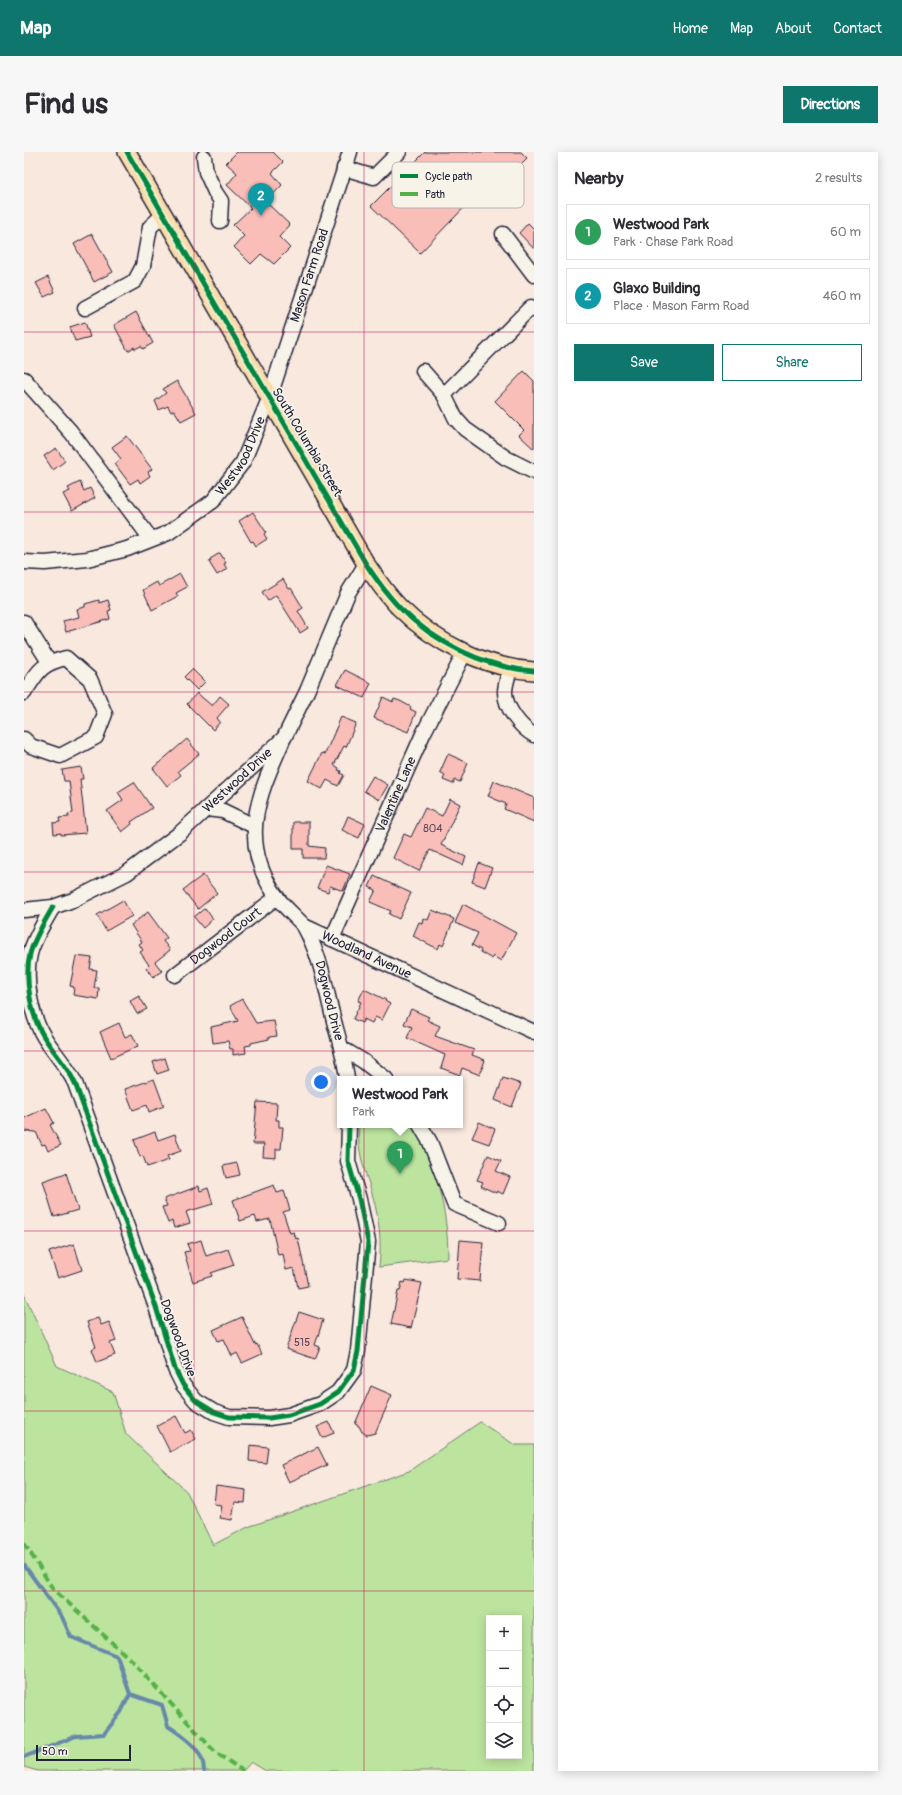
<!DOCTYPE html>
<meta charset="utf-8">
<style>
body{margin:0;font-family:Pangolin,sans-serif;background:#f7f7f7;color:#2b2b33}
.controls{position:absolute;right:12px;bottom:12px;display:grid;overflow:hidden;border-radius:0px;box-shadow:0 2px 10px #0003}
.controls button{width:36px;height:36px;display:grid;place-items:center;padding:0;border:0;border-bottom:1px solid #e1e1e2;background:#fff;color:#2b2b33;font:20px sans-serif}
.scale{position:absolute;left:12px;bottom:10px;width:95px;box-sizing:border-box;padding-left:4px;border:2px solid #22223b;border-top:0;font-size:11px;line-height:14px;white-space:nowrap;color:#22223b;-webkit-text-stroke:3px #f7f3e8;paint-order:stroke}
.you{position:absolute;left:297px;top:930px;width:14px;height:14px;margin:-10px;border:3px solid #fff;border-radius:50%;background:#1a73e8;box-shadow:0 0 0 6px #1a73e833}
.badge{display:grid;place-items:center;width:26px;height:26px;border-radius:50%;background:#0f766e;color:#fff;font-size:13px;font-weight:700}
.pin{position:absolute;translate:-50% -33px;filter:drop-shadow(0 1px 2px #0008)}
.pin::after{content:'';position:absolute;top:21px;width:14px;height:12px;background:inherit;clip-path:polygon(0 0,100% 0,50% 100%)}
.popup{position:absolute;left:313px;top:924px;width:126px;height:52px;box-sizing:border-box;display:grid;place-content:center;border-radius:0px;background:#fff;filter:drop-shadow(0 1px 3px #0005);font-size:13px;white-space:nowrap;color:#7c7c81}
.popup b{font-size:15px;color:#2b2b33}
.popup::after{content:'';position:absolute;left:50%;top:100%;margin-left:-8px;border:8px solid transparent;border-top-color:#fff}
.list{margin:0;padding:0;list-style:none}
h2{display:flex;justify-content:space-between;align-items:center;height:52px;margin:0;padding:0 16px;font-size:17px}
h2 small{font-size:13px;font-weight:400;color:#7c7c81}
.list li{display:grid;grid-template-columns:26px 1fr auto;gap:12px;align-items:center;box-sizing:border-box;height:56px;margin:0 8px 8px;padding:0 8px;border:1px solid #e1e1e2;border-radius:0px}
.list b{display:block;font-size:15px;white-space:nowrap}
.list p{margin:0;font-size:13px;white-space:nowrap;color:#7c7c81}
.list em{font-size:13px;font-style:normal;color:#7c7c81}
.actions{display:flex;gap:8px;padding:12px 16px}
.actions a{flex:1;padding:9px 0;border:1px solid #0f766e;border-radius:0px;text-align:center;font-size:14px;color:#0f766e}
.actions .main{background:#0f766e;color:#fff}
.icon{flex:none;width:22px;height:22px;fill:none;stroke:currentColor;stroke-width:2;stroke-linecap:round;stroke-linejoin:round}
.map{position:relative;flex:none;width:510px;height:1619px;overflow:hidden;border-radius:0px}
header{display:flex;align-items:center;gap:24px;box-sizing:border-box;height:56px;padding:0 20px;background:#0f766e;color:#fff}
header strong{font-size:19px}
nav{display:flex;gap:22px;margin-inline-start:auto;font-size:14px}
.intro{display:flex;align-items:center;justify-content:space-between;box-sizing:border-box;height:96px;padding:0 24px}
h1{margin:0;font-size:28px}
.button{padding:10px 18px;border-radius:0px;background:#0f766e;color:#fff;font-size:14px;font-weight:700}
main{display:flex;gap:24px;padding:0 24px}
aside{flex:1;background:#fff;border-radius:0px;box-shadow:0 2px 10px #0003}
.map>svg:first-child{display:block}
</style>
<header>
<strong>Map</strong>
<nav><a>Home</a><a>Map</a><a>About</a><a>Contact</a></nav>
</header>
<div class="intro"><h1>Find us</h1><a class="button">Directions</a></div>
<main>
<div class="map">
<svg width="510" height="1619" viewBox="0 0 510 1619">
<rect width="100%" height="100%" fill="#f8e8de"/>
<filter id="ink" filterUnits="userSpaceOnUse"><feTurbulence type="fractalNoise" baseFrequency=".025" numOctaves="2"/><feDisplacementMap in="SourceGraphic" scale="8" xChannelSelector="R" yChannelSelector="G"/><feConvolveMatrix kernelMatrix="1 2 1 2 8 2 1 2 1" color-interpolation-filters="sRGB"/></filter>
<g filter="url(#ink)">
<path fill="#bce49f" stroke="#6f836d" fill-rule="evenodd" d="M335,973H389C412,1015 424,1058 424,1106L355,1115C358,1093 355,1066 349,1045C342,1020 332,1000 335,973Z
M0,1142L33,1214L89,1240L102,1282L163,1340L189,1393L224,1375L385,1319L456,1270L491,1293H510V1619H242L227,1610L219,1619H14L0,1615ZM465,1466H495V1604H465Z"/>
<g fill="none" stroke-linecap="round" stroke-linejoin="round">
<path stroke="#6788aa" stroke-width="4" d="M0,1413L38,1465L47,1485L93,1504L106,1542L138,1553L144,1574C160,1585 180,1597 180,1619
M0,1605L52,1584L80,1582L97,1560L106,1542"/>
</g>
<path fill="#fabeb8" stroke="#22223b" d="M213,0H249L259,10L248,21L258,33L242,50L266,73L255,85L266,96L250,112L237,102L227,112L210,95L220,84L209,73L227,56L203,33L213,21L202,11Z
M401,0H497L503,6L468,41L461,34L396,101L347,54Z
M504,71L510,77V97L495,81Z
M68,82L89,120L70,130L50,92Z
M24,125L31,140L20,145L12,131Z
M112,160L129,191L119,197L117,194L111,197L110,195L104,199L90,173Z
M61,170L66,185L51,189L46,175Z
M500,219L510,229V297L495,283L500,278L471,249Z
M153,229L172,261L157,269L150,258L147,260L144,254L135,258L131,249L142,241L139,237Z
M103,284L128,317L124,320L126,324L116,331L114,327L106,332L91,312L97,307L88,295Z
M32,296L41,309L29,318L20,304Z
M56,330L60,339L66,336L71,346L48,359L39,342L46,339L44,336Z
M229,360L242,380L240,382L243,387L232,394L229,389L227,390L215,369Z
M196,401L202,411L200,412L203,417L193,423L185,410L187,409L186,407Z
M156,422L163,435L152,441L154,444L128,458L119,438L133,430L135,434Z
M259,427L265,437L267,436L279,456L274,459L284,476L276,481L252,443L244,449L238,440Z
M75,448V451L84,448L87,458L84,459L86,467L42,480L39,469L55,465L53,457L61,455V452Z
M168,517L181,530L173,538L160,525Z
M321,518L347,531L340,546L313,533Z
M173,541L188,554L196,544L205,552L193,566L196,570L189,578L163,552Z
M359,545L369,550L370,547L376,549L387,555L386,557L392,560L384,580L350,566Z
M317,565L332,571L322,595L320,594L310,613L315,616L314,618L317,619L316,621L320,623L314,634L303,628L298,637L284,629L298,601L301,602Z
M163,587L175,602L154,619L157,623L143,634L129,616Z
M424,602L444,611L436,630L431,628L429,632L419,628L421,623L416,620Z
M57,615L59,627H56L62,681L37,683V681L30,682L29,671L36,670L35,666L45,665L44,662L49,661L45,629H40L38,618Z
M349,624L364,633L355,648L340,639Z
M470,629L510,646V670L480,657L482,652L464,644Z
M110,630L128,656L107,670L108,672L98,680L83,659L99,648L94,640Z
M426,647L436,652L417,693L442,705L439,713L406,698L395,719L369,706L380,682L387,685L401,656L418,664Z
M324,664L341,672L335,686L318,678Z
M269,670H285V694L301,696L300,706H279V697H269Z
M455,711L468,716L461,735L448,730Z
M302,713L326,722L319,739L306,734L304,740L293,736Z
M179,723L193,741L174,757L159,738Z
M350,724L387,741L375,767L365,762L367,759L346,750L352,738L345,735Z
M99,748L108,764L82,779L73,763Z
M439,752L492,781L477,809L469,804L468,807L456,800L457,798L448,793L454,781L431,771Z
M181,756L189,767L179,776L170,765Z
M408,758L430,767L419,794L416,792L414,797L389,784L395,770L398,771L399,766L404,768Z
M124,760L143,786L139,789L146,798L131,810L138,819L129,825L122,816L125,813L116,800L119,798L115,792L118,790L107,773Z
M52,804L68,806L66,817L73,818L70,836H75L74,847L49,843L50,835L46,834Z
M340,837L362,848L361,849L366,852L358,868L351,865L348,871L340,867L338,871L329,867L337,850L334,849Z
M115,844L123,857L113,862L106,849Z
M218,847L232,871L250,869L253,884L245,885V887L227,891V893L221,894L222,901L209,903V897H206L204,889L189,891L187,875L214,869L206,854Z
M387,857L405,865L403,868L416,874L411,884L450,898L448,903L461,908L456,923L438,916L436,923L417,916L421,903L383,886L388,875L380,872Z
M95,871L101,885L108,882L114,894L87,906L76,880Z
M141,906L145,918L133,922L129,910Z
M479,926L497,932L488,955L471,948Z
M130,927L140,954L125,960L123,953L109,958L101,937Z
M233,950L253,951L252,968H255V975H259L257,997H252V1006L239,1005L240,992H229Z
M22,956L30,971L26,973L37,993L24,999L21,992L18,993L12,980L0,979V966Z
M455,970L471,977L465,992L448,986Z
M131,980L134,988L151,982L157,999L143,1004L145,1008L123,1015L119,1004L116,1005L110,988Z
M464,1003L477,1009L472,1019L486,1025L479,1042L473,1039L472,1041L457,1034L459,1030L453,1028Z
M213,1011L216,1023L202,1026L199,1014Z
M42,1021L54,1058L30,1065L19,1029Z
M250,1033L253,1041L260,1039L266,1058L259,1060L266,1081L270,1080L272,1087L274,1086L284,1134L274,1136L270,1116L262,1118L259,1102L254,1103L246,1067L233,1070L231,1064L216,1069L209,1048Z
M175,1034L176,1039L184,1036L189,1052L162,1060L166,1071L150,1076L148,1069L144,1071L138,1055L143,1054L140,1047Z
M177,1088L182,1104L204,1097L210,1113L187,1121L188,1124L169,1130L160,1100L166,1099L163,1092Z
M436,1088L459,1090L456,1129L433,1127Z
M50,1092L58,1118L34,1126L25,1100Z
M382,1128L398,1131L387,1176L367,1172L374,1139H376L378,1130L381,1131Z
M275,1160L299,1168L291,1193L296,1195L291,1207L262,1197Z
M218,1165L231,1193L233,1192L238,1202L218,1211L213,1201L208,1204L200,1187L194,1189L189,1178Z
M74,1166L77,1173L85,1170L92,1189L86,1191L91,1203L73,1210L68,1197L72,1195L63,1170Z
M347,1234L368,1243L351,1281L343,1283L338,1280L335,1274L331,1272Z
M152,1264L161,1281L167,1278L172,1287L146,1300L133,1274Z
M305,1270L310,1281L298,1286L293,1275Z
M226,1293L244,1295L242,1311L225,1309Z
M294,1295L303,1313L265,1330L257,1313Z
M192,1334L222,1338L221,1351L211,1350L208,1368L196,1366L198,1353L190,1352Z"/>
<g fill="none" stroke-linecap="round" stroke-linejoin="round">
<g stroke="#22223b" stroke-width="17">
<g id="minor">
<path d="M180,5L182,20L191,40L197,49L196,69"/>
<path d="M320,16L350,25L375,0"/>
<path d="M479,82L510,123"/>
<path d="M61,156L111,129L119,114L126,75L139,63"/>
<path d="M399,219L420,243L432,267L441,277L482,306L510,320"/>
<path d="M0,227L47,280L127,387"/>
<path d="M420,243L507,155L510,158"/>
<path id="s1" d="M0,410L21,411L63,407L103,397L144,381L189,349L219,310L245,247L326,0"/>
<path d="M0,470L25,510"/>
<path d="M486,515C485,523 481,532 481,540C481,556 497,576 510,583"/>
<path d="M0,541C14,520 16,512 42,506L66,527L81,562L72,585L36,604L7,594L0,587"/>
<path id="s2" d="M258,590C234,645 214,689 252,744C260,755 271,764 280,774L510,880"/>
<path d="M182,657L199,659L230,674"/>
<path d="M29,755C21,769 10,786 6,802C0,827 7,864 20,885C30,901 43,914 51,931L132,1155L151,1217L159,1233L172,1249L190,1260L205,1265L245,1266L265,1263L296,1252L314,1240L330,1218L334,1199L344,1090L335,1047L324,1009L325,973"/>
<path id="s3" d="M0,758L29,755L49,748L103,721L156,681L260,586L283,539L324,441L342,412"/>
<path id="s4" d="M280,774C299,809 301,836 311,873C316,891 321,908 323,927"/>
<path id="s5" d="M308,787L399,582L441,500"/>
<path id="s6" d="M151,823L253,745"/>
<path d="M319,897L339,909L362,927"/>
<path d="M396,973L406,990L430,1052L475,1071"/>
</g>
</g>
<g stroke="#22223b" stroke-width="20">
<path id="major" d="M103,0L342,412C352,427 363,443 376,456C410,490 461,516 510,519"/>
</g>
<use href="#minor" stroke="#f7f3e8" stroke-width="14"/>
<use href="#major" stroke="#fbddab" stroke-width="17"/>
<path stroke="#55b146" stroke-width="4" stroke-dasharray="8 4" stroke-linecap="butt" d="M0,1391L29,1437L107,1508L191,1600L219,1619"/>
<g stroke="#f7f3e8" stroke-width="8">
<path id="cycleway" d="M103,0L342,412C352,427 363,443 376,456C410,490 461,516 510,519
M29,755C21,769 10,786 6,802C0,827 7,864 20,885C30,901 43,914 51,931L132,1155L151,1217L159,1233L172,1249L190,1260L205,1265L245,1266L265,1263L296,1252L314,1240L330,1218L334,1199L344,1090L335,1047L324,1009L325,973"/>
</g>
<use href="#cycleway" stroke="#00873e" stroke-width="5"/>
</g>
</g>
<path fill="none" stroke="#c2185b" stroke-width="1" stroke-opacity="0.55" d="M170,0V1619M340,0V1619M0,180H510M0,360H510M0,540H510M0,720H510M0,899H510M0,1079H510M0,1259H510M0,1439H510"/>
<g text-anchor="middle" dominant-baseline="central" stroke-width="3.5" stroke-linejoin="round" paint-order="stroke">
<g font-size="11" fill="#58495a">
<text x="409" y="676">804</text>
<text x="278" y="1190">515</text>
</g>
<g font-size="13" fill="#22223b" stroke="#f7f3e8">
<text stroke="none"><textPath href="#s1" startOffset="451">Mason Farm Road</textPath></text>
<text transform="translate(283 290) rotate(59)">South Columbia Street</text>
<text stroke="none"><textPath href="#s1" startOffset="257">Westwood Drive</textPath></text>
<text stroke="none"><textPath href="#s3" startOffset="255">Westwood Drive</textPath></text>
<text stroke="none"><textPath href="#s5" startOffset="158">Valentine Lane</textPath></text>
<text stroke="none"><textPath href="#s6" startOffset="64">Dogwood Court</textPath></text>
<text stroke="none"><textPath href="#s2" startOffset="273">Woodland Avenue</textPath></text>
<text stroke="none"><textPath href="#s4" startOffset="79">Dogwood Drive</textPath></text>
<text transform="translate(154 1186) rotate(70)">Dogwood Drive</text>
</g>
</g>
<rect x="368" y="10" width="132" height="46" rx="6" fill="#f7f3e8" stroke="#b7b4b4" stroke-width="1"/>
<rect x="376" y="22" width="18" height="4" fill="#00873e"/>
<rect x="376" y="40" width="18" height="4" fill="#55b146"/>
<g font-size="11" fill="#22223b">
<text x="401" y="28">Cycle path</text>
<text x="401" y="46">Path</text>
</g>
</svg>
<div class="controls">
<button>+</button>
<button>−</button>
<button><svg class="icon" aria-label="locate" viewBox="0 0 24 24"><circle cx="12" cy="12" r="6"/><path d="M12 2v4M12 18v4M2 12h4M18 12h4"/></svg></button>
<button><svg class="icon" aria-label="layers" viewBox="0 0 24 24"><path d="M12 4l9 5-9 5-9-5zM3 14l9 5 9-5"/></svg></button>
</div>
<div class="scale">50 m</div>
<div class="you"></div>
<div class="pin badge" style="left:376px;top:1022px;background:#2e9e5b">1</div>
<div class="popup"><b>Westwood Park</b>Park</div>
<div class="pin badge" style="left:237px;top:64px;background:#0f9aa8">2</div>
</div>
<aside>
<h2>Nearby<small>2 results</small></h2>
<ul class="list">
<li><span class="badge" style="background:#2e9e5b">1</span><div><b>Westwood Park</b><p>Park · Chase Park Road</p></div><em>60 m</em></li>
<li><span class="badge" style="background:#0f9aa8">2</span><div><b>Glaxo Building</b><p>Place · Mason Farm Road</p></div><em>460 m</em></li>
</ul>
<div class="actions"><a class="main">Save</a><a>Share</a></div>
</aside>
</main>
